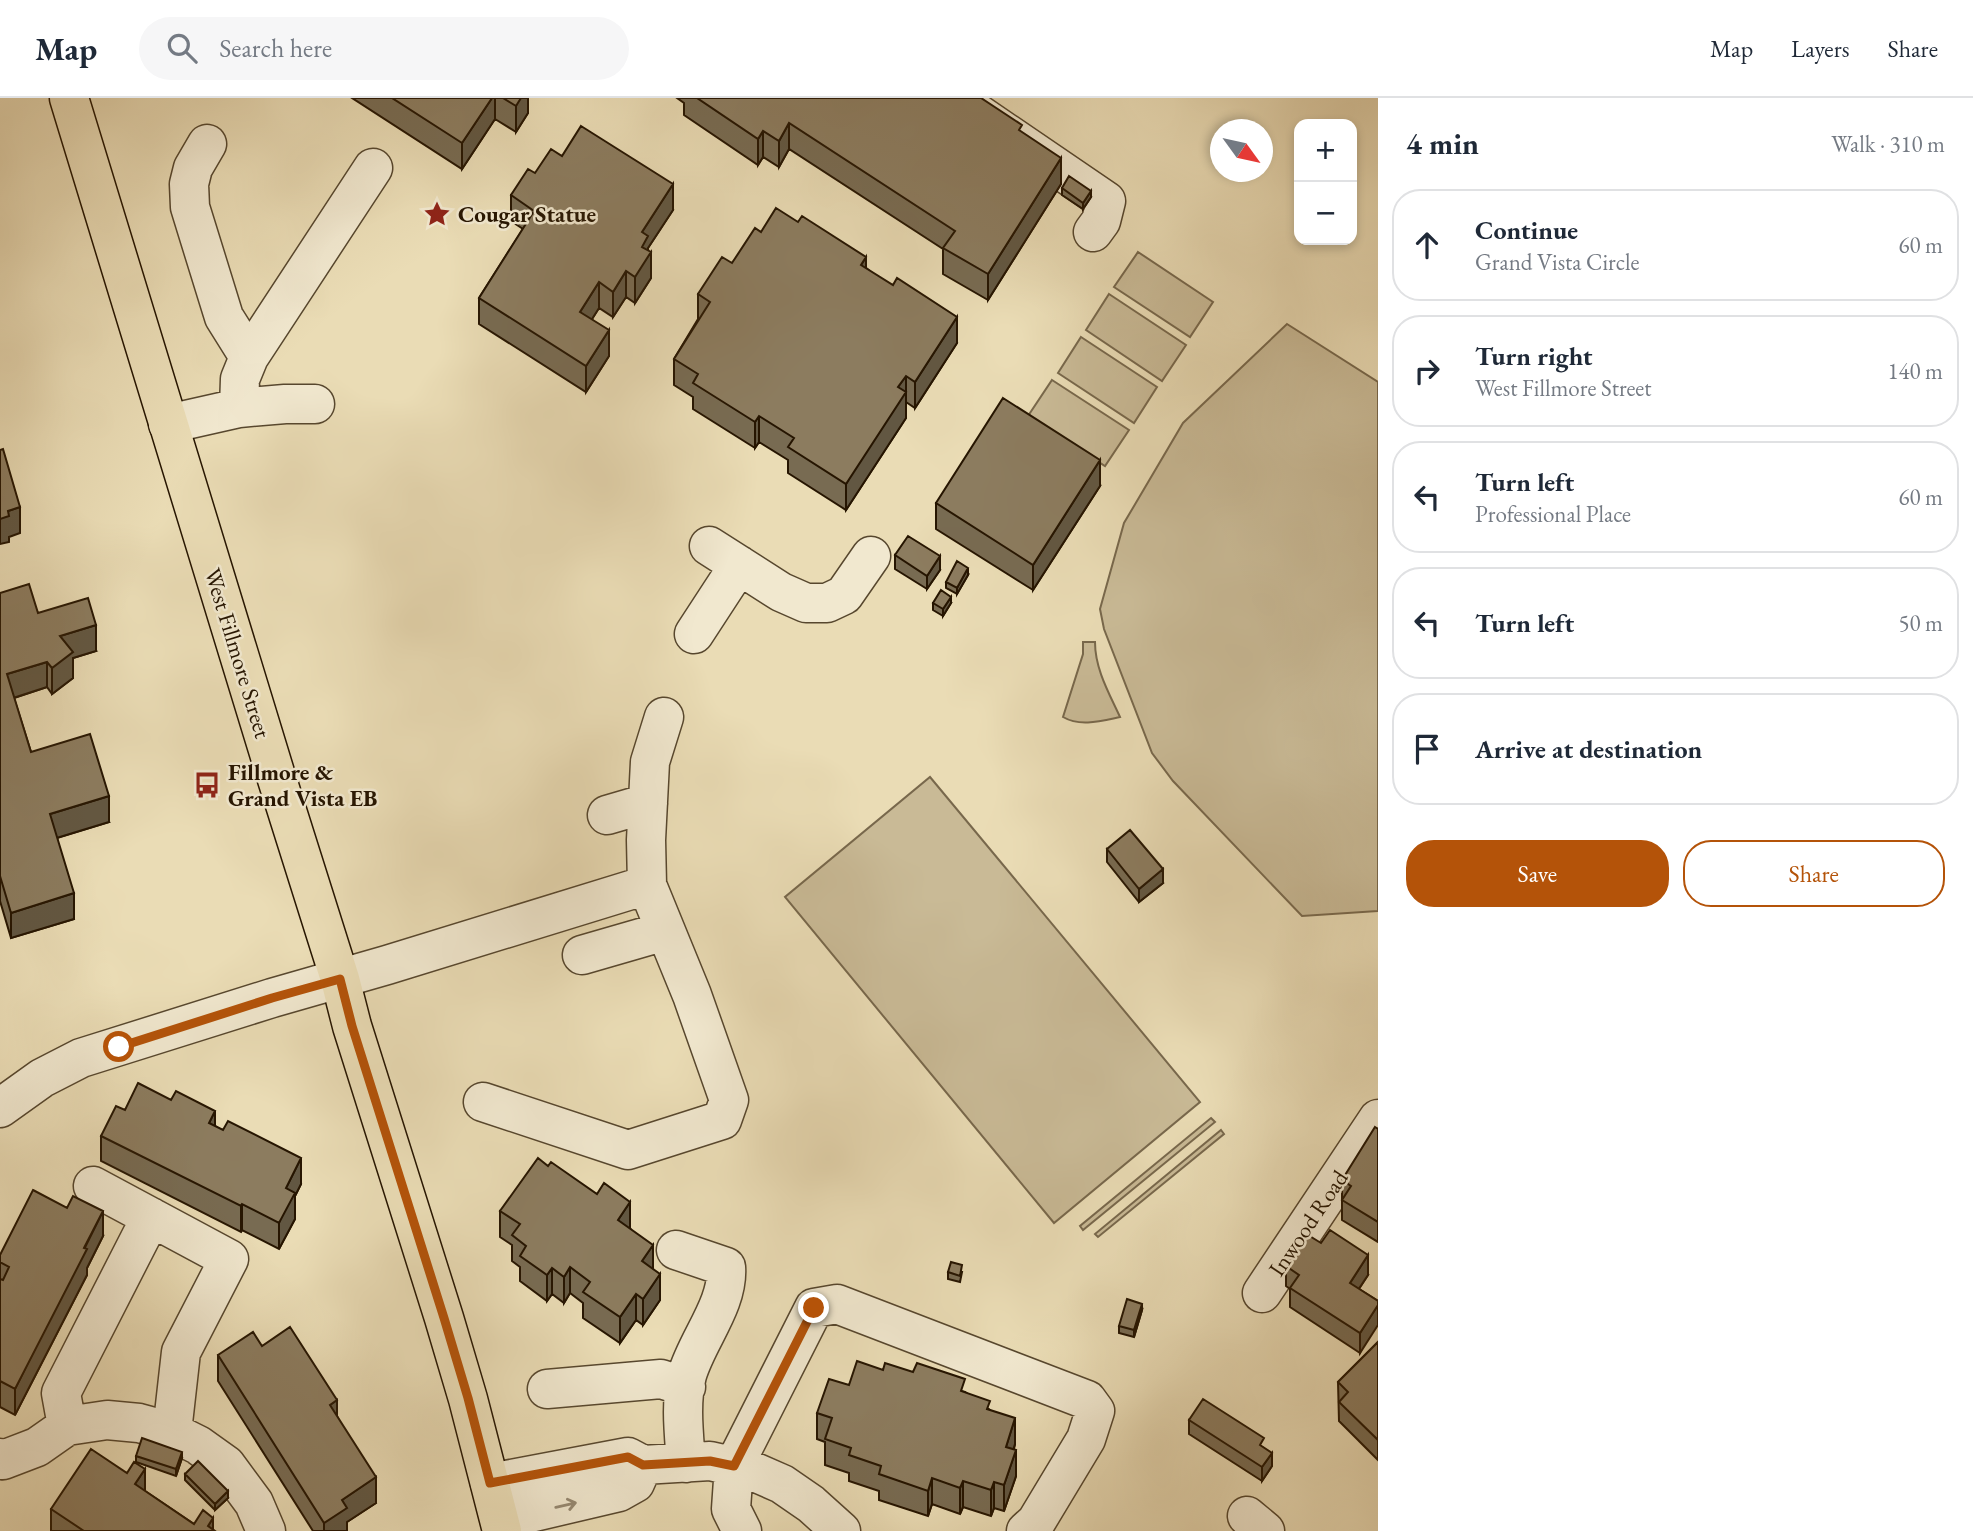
<!DOCTYPE html>
<meta charset="utf-8">
<style>
body{margin:0;font-family:"EB Garamond",serif;background:#f6f6f7;color:#1f2937}
.controls{position:absolute;right:21px;top:21px;display:grid;overflow:hidden;border-radius:14px;box-shadow:0 4px 10px #0003}
.controls button{width:63px;height:63px;display:grid;place-items:center;padding:0;border:0;border-bottom:2px solid #e0e1e3;background:#fff;color:#1f2937;font:35px sans-serif}
.compass{position:absolute;left:1210px;top:21px;width:63px;height:63px;border-radius:50%;background:#fff;box-shadow:0 4px 10px #0003;rotate:123deg}
.stop{position:absolute;width:21px;height:21px;margin:-16px;border:5px solid #b45309;border-radius:50%;background:#fff}
.stop.end{background:#b45309;border-color:#fff;box-shadow:0 2px 7px #0008}
.list{margin:0;padding:0;list-style:none}
h2{display:flex;justify-content:space-between;align-items:center;height:91px;margin:0;padding:0 28px;font-size:30px}
h2 small{font-size:23px;font-weight:400;color:#747a83}
.list li{display:grid;grid-template-columns:46px 1fr auto;gap:21px;align-items:center;box-sizing:border-box;height:112px;margin:0 14px 14px;padding:0 14px;border:2px solid #e0e1e3;border-radius:28px}
.list b{display:block;font-size:26px;white-space:nowrap}
.list p{margin:0;font-size:23px;white-space:nowrap;color:#747a83}
.list em{font-size:23px;font-style:normal;color:#747a83}
.actions{display:flex;gap:14px;padding:21px 28px}
.actions a{flex:1;padding:16px 0;border:2px solid #b45309;border-radius:28px;text-align:center;font-size:24px;color:#b45309}
.actions .main{background:#b45309;color:#fff}
.icon{flex:none;width:38px;height:38px;fill:none;stroke:currentColor;stroke-width:2;stroke-linecap:round;stroke-linejoin:round}
.map{position:relative;flex:none;width:1378px;height:1433px;overflow:hidden}
header{display:flex;align-items:center;gap:42px;box-sizing:border-box;height:98px;padding:0 35px;background:#fff;border-bottom:2px solid #e0e1e3}
header strong{font-size:33px}
nav{display:flex;gap:38px;margin-inline-start:auto;font-size:24px}
.search{width:490px;height:63px;background:#f6f6f7;display:flex;align-items:center;gap:18px;box-sizing:border-box;padding:0 24px;border-radius:38px;color:#747a83;font-size:26px}
main{display:flex}
aside{flex:1;background:#fff}
.map>svg:first-child{display:block}
</style>
<header>
<strong>Map</strong>
<div class="search"><svg class="icon" aria-label="search" viewBox="0 0 24 24"><circle cx="10" cy="10" r="6"/><path d="M15 15l6 6"/></svg>Search here</div>
<nav><a>Map</a><a>Layers</a><a>Share</a></nav>
</header>
<main>
<div class="map">
<svg width="1378" height="1433" viewBox="0 0 1378 1433">
<rect width="100%" height="100%" fill="#eadcb5"/>
<filter id="stains"><feTurbulence type="fractalNoise" baseFrequency=".00286" numOctaves="4"/><feColorMatrix values="0 0 0 0 .2 0 0 0 0 .09 0 0 0 0 .02 0 0 0 .5 -.17"/></filter>
<radialGradient id="worn" r=".72"><stop offset=".6" stop-color="#630" stop-opacity="0"/><stop offset="1" stop-color="#630" stop-opacity=".3"/></radialGradient>
<path fill="#c9ba96" stroke="#78684c" stroke-width="2" d="M1138,154L1213,204L1190,239L1114,189Z
M1109,196L1186,247L1162,283L1086,232Z
M1287,226L1378,284V813L1302,818L1173,683L1152,655L1104,531L1100,511L1124,425L1183,325Z
M1081,239L1157,289L1134,325L1058,275Z
M1052,282L1129,332L1105,368L1028,318Z
M1083,544H1095C1095,571 1109,595 1120,619C1101,623 1080,629 1063,619L1083,556Z
M930,679L1200,1004L1054,1125L785,799Z
M1211,1020L1215,1024L1083,1132L1080,1128Z
M1221,1032L1224,1036L1098,1139L1095,1136Z"/>
<g fill="none" stroke-linecap="round" stroke-linejoin="round">
<g stroke="#57472e" stroke-width="41">
<path id="minor" d="M955,0L1106,103L1101,123L1093,134
M207,46L193,70L189,86L190,109L224,219L249,259
M239,310L240,281L249,259L373,70
M168,326L239,310L285,306H315
M709,448L781,494L806,505H827L844,497L871,458
M694,536L739,467
M607,717L648,705
M582,857L665,833
M483,1004L628,1052L722,1022L729,1002L692,897L647,787
M0,1010L42,980L81,960L272,900L387,867L647,787L646,742L650,664L664,619
M93,1088L229,1161L181,1254L172,1334
M676,1152L726,1169C729,1206 697,1242 687,1277C680,1305 684,1336 686,1365
M1262,1195L1378,1021
M547,1291L661,1281L686,1289
M67,1328L61,1295L151,1119
M0,1360L3,1362L37,1349L67,1328L107,1322L139,1325L172,1334L198,1347L226,1367L254,1405L266,1433
M490,1385L628,1359L643,1367L710,1363L750,1372L782,1386L811,1406L841,1433
M1247,1418L1265,1433
M500,1422L619,1394L635,1385L643,1367
M742,1433L731,1411L734,1368L814,1210L837,1206L1087,1302L1095,1313L1086,1341L1036,1424L1026,1433"/>
</g>
<g stroke="#261501" stroke-width="41">
<path id="major" d="M69,0L276,678L340,881L352,928L444,1220L468,1301L502,1433"/>
</g>
<use href="#minor" stroke="#f1e8cf" stroke-width="38"/>
<use href="#major" stroke="#eadcb5" stroke-width="38"/>
</g>
<path fill="#786b52" stroke="#261501" stroke-width="2" d="M352,0H528V15L516,34L495,21L462,71Z
M677,0H981L1022,35L1061,86L988,202L943,176V151L789,51L779,69L763,59L758,67L684,17V5Z
M562,58L673,112L648,150L651,180L635,205L626,199L613,219L599,210L592,221L609,258L586,294L479,226V200L523,131L511,123V97L535,75Z
M1062,90L1091,99L1083,111L1062,97Z
M761,134L866,170L957,245L915,310L906,304V320L846,412L788,375V362L759,344L755,350L693,311V299L674,287V261L698,221V196L732,165Z
M1100,388L1033,492L936,431V405Z
M895,457L940,472L927,491L895,471Z
M968,477L957,496L946,490V484Z
M0,495L38,515L96,553L73,560V580L52,596L47,589L14,600L31,654L109,724L57,740L74,821L11,840L0,803Z
M933,505H951L943,518L933,512Z
M1107,751L1163,785L1139,804L1107,764Z
M125,1012L215,1028L301,1086L295,1098V1121L279,1151L242,1132L241,1134L101,1063V1038Z
M1378,1031V1144L1342,1122V1082Z
M500,1113L630,1130L653,1171L660,1202L643,1227L636,1222L620,1245L583,1220V1205L570,1195L564,1205L552,1196L547,1203L520,1183V1169L512,1163V1147L500,1139Z
M103,1138L87,1170V1177L15,1317L0,1309V1157Z
M1286,1168L1368,1177L1359,1191L1378,1203L1360,1255L1290,1209V1191L1286,1188Z
M948,1174H962L960,1184L948,1181Z
M1142,1212L1134,1239L1119,1235V1228Z
M1378,1244V1362L1339,1323L1338,1284Z
M262,1248L337,1318L376,1405L347,1424V1433H313L218,1283V1257Z
M883,1272L965,1294L990,1312L1015,1346L1014,1351L1016,1378L1004,1413L994,1410L991,1418L963,1409L960,1416L932,1406L928,1418L879,1402V1393L849,1383V1375L825,1367V1344L817,1341V1315Z
M1189,1322L1264,1350L1272,1368L1262,1383L1189,1336Z
M136,1358L182,1360L176,1378L136,1364Z
M185,1376L228,1400L215,1412L185,1382Z
M145,1393L194,1426L215,1433H51V1411Z"/>
<path fill="#625742" stroke="#261501" stroke-width="2" d="M492,0H495V21L462,71V45Z
M519,0H528V15L516,34V8Z
M789,25V51L779,69V43Z
M763,33V59L758,67V41Z
M1061,60V86L988,202V176Z
M673,86V112L648,150V158L651,154V180L635,205V179L642,134Z
M1091,93V99L1083,111V105Z
M866,159V185L861,167Z
M626,173V199L613,219V194Z
M599,184V210L580,240V214Z
M957,219V245L915,310V284Z
M609,232V258L586,294V268Z
M906,278V320L846,412V386L898,289Z
M759,318V344L755,350V324Z
M1100,362V388L1033,492V467Z
M20,409V435L9,439V444L0,446V421L8,413Z
M940,458V472L927,491V478Z
M968,470V477L957,496V490Z
M951,499V505L943,518V511Z
M96,527V553L73,560V580L52,596V570L60,538Z
M47,564V589L7,602V576Z
M109,698V724L50,742V716Z
M1163,771V785L1139,804V791Z
M74,795V821L11,840V815Z
M215,1013V1039L209,1025Z
M301,1060V1086L295,1098V1121L279,1151V1125L286,1090Z
M630,1104V1130L618,1148V1122Z
M242,1106V1132L241,1134V1108Z
M103,1113V1138L87,1170V1177L15,1317V1291Z
M653,1147V1173L642,1163Z
M1368,1157V1177L1350,1204V1185Z
M570,1169V1195L564,1205V1179Z
M552,1170V1196L547,1203V1177Z
M660,1176V1202L643,1227V1201Z
M636,1196V1222L620,1245V1219Z
M1142,1206V1212L1134,1239V1232Z
M1378,1207V1227L1360,1255V1235Z
M337,1302V1328L330,1307Z
M1015,1320V1346L1006,1375V1349Z
M1016,1352V1378L1004,1413V1387Z
M182,1354V1360L176,1378V1371Z
M1272,1355V1368L1262,1383V1369Z
M145,1371V1397L135,1386Z
M376,1379V1405L347,1424V1433H324V1425L342,1402Z
M932,1380V1406L928,1418V1393Z
M963,1383V1409L960,1416V1390Z
M994,1384V1410L991,1418V1392Z
M228,1393V1400L215,1412V1406Z
M213,1420V1433L208,1428Z"/>
<path fill="#8c7c5f" stroke="#261501" stroke-width="2" d="M392,0H492L462,45Z
M503,0H521L516,8Z
M697,0H981L1022,27L1019,32L1061,60L988,176L943,150L955,133L789,25L779,43L763,33L758,41Z
M581,28L673,86L642,134L648,138L642,149L651,154L635,179L626,173L613,194L599,184L580,214L609,232L586,268L479,200L534,113L511,97L528,71L535,75L551,51L562,58Z
M1069,78L1091,93L1083,105L1062,90Z
M776,110L798,124L802,118L866,159L861,167L893,187L897,180L957,219L915,284L906,278L898,289L906,294L846,386L788,349L794,340L759,318L755,324L693,285L698,276L674,261L710,204L698,196L722,159L732,165L755,130L761,134Z
M1003,300L1100,362L1033,467L936,405Z
M3,351L20,409L8,413L9,418L0,421V352Z
M908,438L940,458L927,478L895,457Z
M957,463L968,470L957,490L946,484Z
M29,486L38,515L88,500L96,527L60,538L73,554L52,570L47,564L7,576L31,654L90,636L109,698L50,716L74,795L11,815L0,778V495Z
M941,492L951,499L943,511L933,505Z
M1130,732L1163,771L1139,791L1107,751Z
M138,985L171,1002L176,993L215,1013L209,1025L223,1032L228,1023L301,1060L286,1090L295,1095L279,1125L242,1106L241,1108L101,1038L116,1008L125,1012Z
M1375,1029L1378,1031V1124L1342,1102L1351,1088L1342,1082Z
M538,1060L548,1068L551,1064L597,1096L604,1085L630,1104L618,1122L653,1147L642,1163L660,1176L643,1201L636,1196L620,1219L583,1194L590,1184L570,1169L564,1179L552,1170L547,1177L520,1158L526,1148L512,1137L520,1126L500,1113Z
M33,1092L67,1110L73,1098L103,1113L84,1150L87,1151L15,1291L0,1283V1181L3,1182L9,1169L0,1164V1157Z
M1330,1132L1368,1157L1350,1185L1378,1203V1207L1360,1235L1290,1190L1299,1177L1286,1168L1308,1137L1321,1145Z
M951,1164L962,1167L960,1178L948,1174Z
M1127,1201L1142,1206L1134,1232L1119,1228Z
M290,1229L337,1302L330,1307L376,1379L342,1402L347,1410L324,1425L218,1257L253,1234L262,1248Z
M1378,1244V1342L1339,1304L1348,1294L1338,1284Z
M857,1263L883,1272L885,1265L913,1274L917,1265L965,1281L961,1293L990,1303L987,1311L1015,1320L1006,1349L1016,1352L1004,1387L994,1384L991,1392L963,1383L960,1390L932,1380L928,1393L879,1376L881,1368L849,1357L851,1350L825,1341L832,1320L817,1315L829,1281L849,1287Z
M1203,1301L1264,1340L1260,1347L1272,1355L1262,1369L1189,1322Z
M142,1340L182,1354L176,1371L136,1358Z
M91,1351L127,1375L134,1364L145,1371L135,1386L194,1426L203,1412L213,1420L208,1428L215,1433H84L51,1411Z
M198,1363L228,1393L215,1406L185,1376Z"/>
<defs><path id="oneway-shaft" d="M-6 0H5M1.5-3L5.5 0L1.5 3" fill="none" stroke-width="1.6" stroke-linecap="round" stroke-linejoin="round" transform="scale(1.75)"/></defs>
<use stroke="#968972" href="#oneway-shaft" transform="translate(566 1407) rotate(-13)"/>
<g fill="none" stroke-linecap="round" stroke-linejoin="round">
<path stroke="#b45309" stroke-width="9" d="M119,949L272,900L340,881L352,928L444,1220L468,1300L490,1385L628,1359L643,1367L710,1363L734,1368L814,1210"/>
</g>
<defs>
<g id="sight-bare" transform="scale(2.1)"><path d="M0-6L1.8-2.2L6-1.7L2.9 1.2L3.7 5.4L0 3.3L-3.7 5.4L-2.9 1.2L-6-1.7L-1.8-2.2Z" fill="#8f2418" stroke="#f1e8cf" stroke-width="2.5" paint-order="stroke"/></g>
<g id="bus-bare" transform="scale(2.1)"><path d="M-5-6H5V4H4V6H2V4H-2V6H-4V4H-5ZM-3.5-4V0h7V-4ZM-3.5 1.2v1.5H-2V1.2ZM2 1.2v1.5H3.5V1.2Z" fill="#8f2418" stroke="#f1e8cf" stroke-width="2.5" paint-order="stroke"/></g>
</defs>
<g fill-rule="evenodd">
<use href="#sight-bare" x="437" y="116"/>
<use href="#bus-bare" x="207" y="687"/>
</g>
<g text-anchor="middle" dominant-baseline="central" stroke-width="5" stroke-linejoin="round" paint-order="stroke">
<g font-size="23" font-weight="bold" fill="#261501" stroke="#f1e8cf" text-anchor="start">
<text x="458" y="116">Cougar Statue</text>
<text x="228" y="674">Fillmore &amp;<tspan x="228" dy="26">Grand Vista EB</tspan></text>
</g>
<g font-size="23" fill="#261501" stroke="#f1e8cf">
<text transform="translate(238 555) rotate(73)">West Fillmore Street</text>
<text transform="translate(1308 1125) rotate(-56)">Inwood Road</text>
</g>
</g>
<rect width="100%" height="100%" filter="url(#stains)"/>
<rect width="100%" height="100%" fill="url(#worn)"/>
</svg>
<div class="controls">
<button>+</button>
<button>−</button>
</div>
<svg class="compass" viewBox="-18 -18 36 36"><path d="M0-13l5 13h-10z" fill="#e53935"/><path d="M0 13l5-13h-10z" fill="#747a83"/></svg>
<div class="stop" style="left:119px;top:949px"></div>
<div class="stop end" style="left:814px;top:1210px"></div>
</div>
<aside>
<h2>4 min<small>Walk · 310 m</small></h2>
<ul class="list">
<li><svg class="icon" aria-label="ahead" viewBox="0 0 24 24"><path d="M12 20V5M6 11l6-6 6 6"/></svg><div><b>Continue</b><p>Grand Vista Circle</p></div><em>60 m</em></li>
<li><svg class="icon" aria-label="right" viewBox="0 0 24 24"><path d="M7 20v-9h11M14 6l5 5-5 5"/></svg><div><b>Turn right</b><p>West Fillmore Street</p></div><em>140 m</em></li>
<li><svg class="icon" aria-label="left" viewBox="0 0 24 24"><path d="M17 20v-9H6M10 6l-5 5 5 5"/></svg><div><b>Turn left</b><p>Professional Place</p></div><em>60 m</em></li>
<li><svg class="icon" aria-label="left" viewBox="0 0 24 24"><path d="M17 20v-9H6M10 6l-5 5 5 5"/></svg><div><b>Turn left</b></div><em>50 m</em></li>
<li><svg class="icon" aria-label="arrive" viewBox="0 0 24 24"><path d="M6 21V4h12l-3 4 3 4H6"/></svg><div><b>Arrive at destination</b></div></li>
</ul>
<div class="actions"><a class="main">Save</a><a>Share</a></div>
</aside>
</main>
